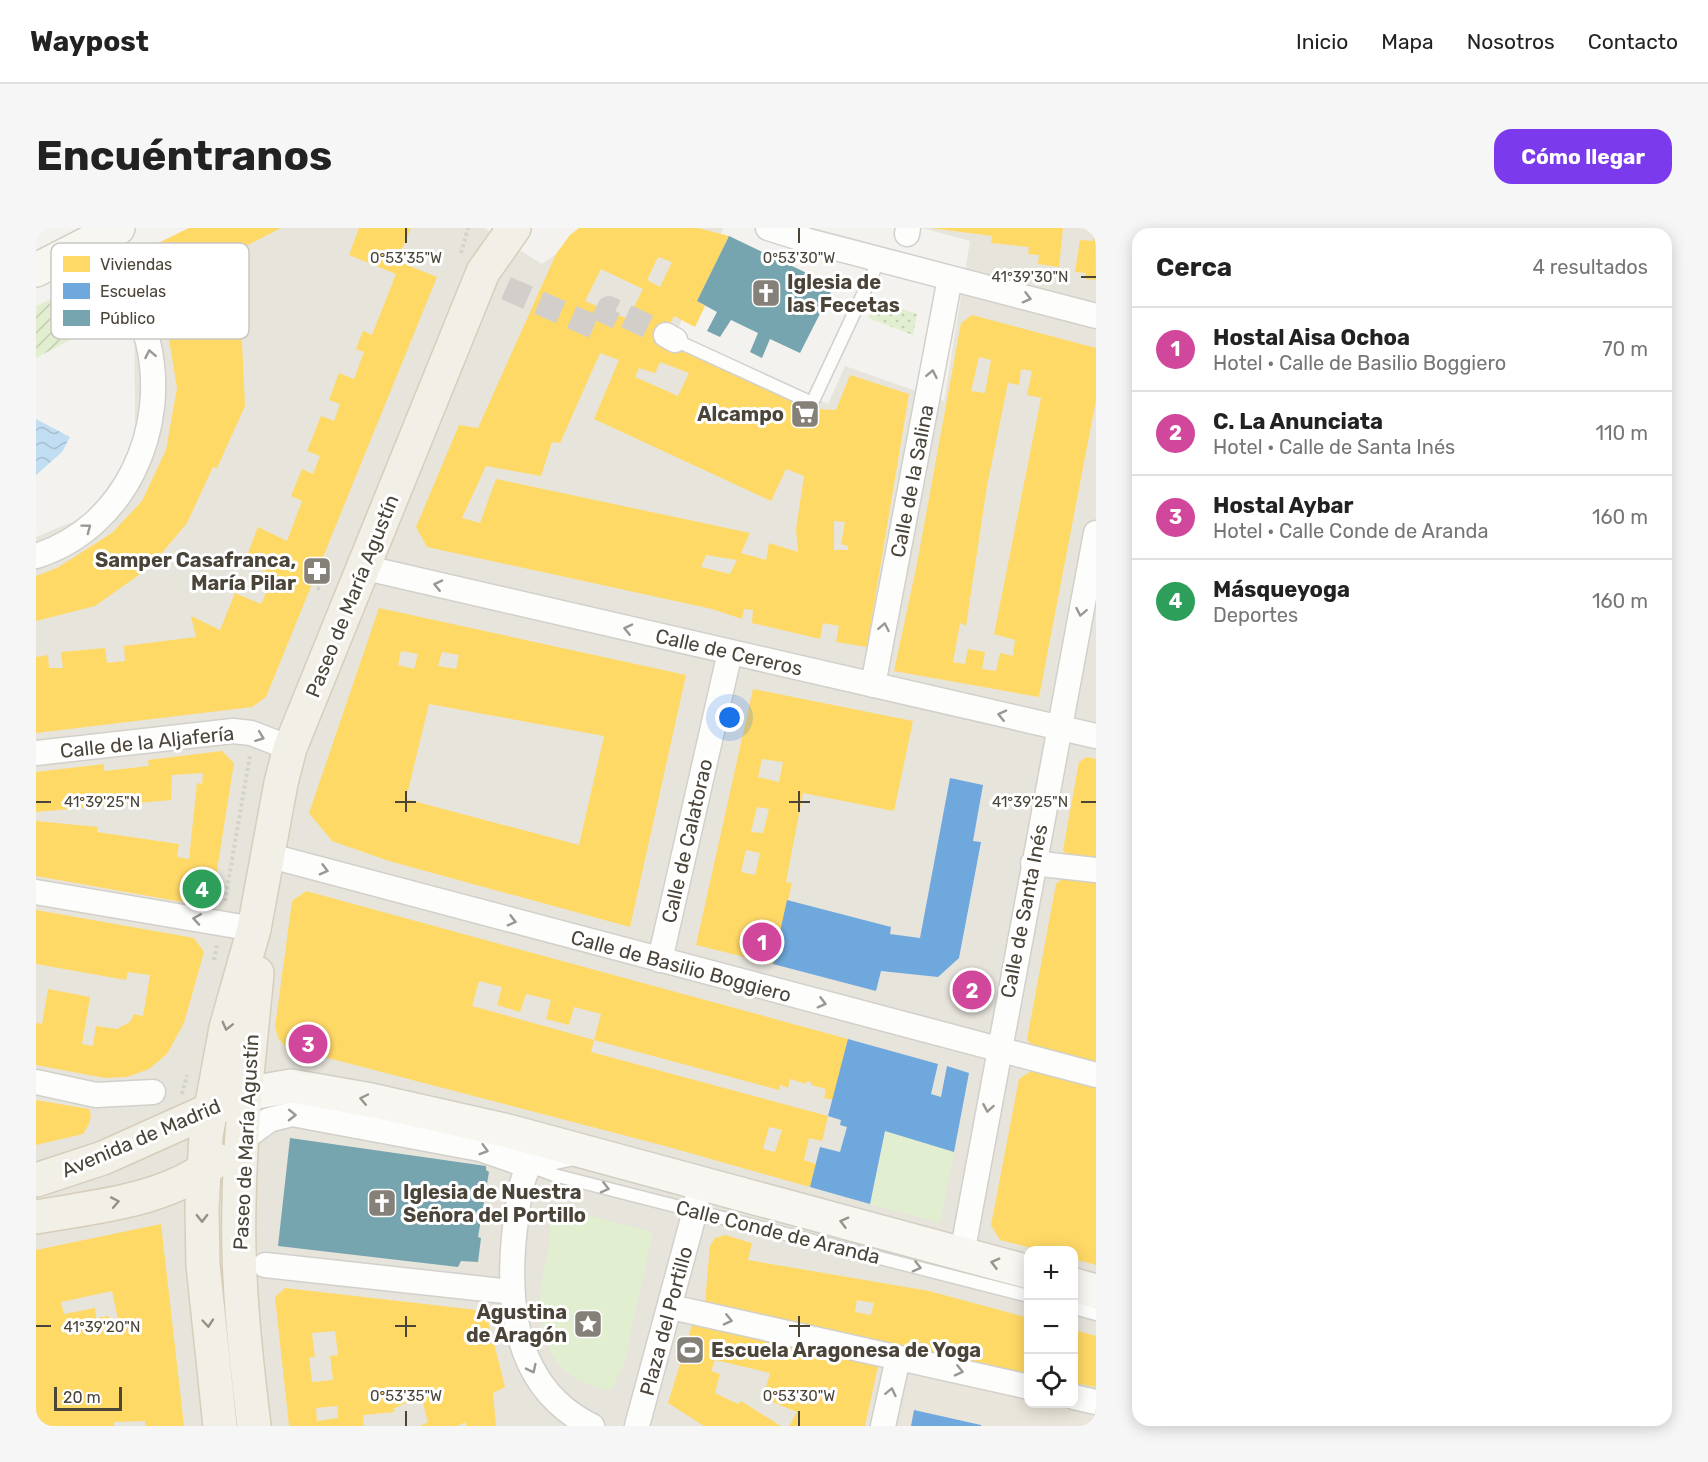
<!DOCTYPE html>
<html lang="es">
<meta charset="utf-8">
<style>
body{margin:0;font-family:Rubik,sans-serif;background:#f6f6f6;color:#222}
.controls{position:absolute;right:18px;bottom:18px;display:grid;overflow:hidden;border-radius:12px;box-shadow:0 3px 15px #0003}
.controls button{width:54px;height:54px;display:grid;place-items:center;padding:0;border:0;border-bottom:2px solid #e0e0e0;background:#fff;color:#222;font:30px sans-serif}
.scale{position:absolute;left:18px;bottom:15px;width:68px;box-sizing:border-box;padding-left:6px;border:3px solid #4b4439;border-top:0;font-size:16px;line-height:21px;white-space:nowrap;color:#4b4439;-webkit-text-stroke:4px #fff;paint-order:stroke}
.you{position:absolute;left:694px;top:490px;width:21px;height:21px;margin:-15px;border:4px solid #fff;border-radius:50%;background:#1a73e8;box-shadow:0 0 0 9px #1a73e833}
.badge{display:grid;place-items:center;width:39px;height:39px;border-radius:50%;background:#7c3aed;color:#fff;font-size:20px;font-weight:700}
.pin{position:absolute;translate:-50% -50%;border:3px solid #fff;box-shadow:0 2px 6px #0006}
.list{margin:0;padding:0;list-style:none}
h2{display:flex;justify-content:space-between;align-items:center;height:78px;margin:0;padding:0 24px;font-size:26px}
h2 small{font-size:20px;font-weight:400;color:#767676}
.list li{display:grid;grid-template-columns:39px 1fr auto;gap:18px;align-items:center;box-sizing:border-box;height:84px;padding:0 24px;border-top:2px solid #e0e0e0}
.list b{display:block;font-size:22px;white-space:nowrap}
.list p{margin:0;font-size:20px;white-space:nowrap;color:#767676}
.list em{font-size:20px;font-style:normal;color:#767676}
.icon{flex:none;width:33px;height:33px;fill:none;stroke:currentColor;stroke-width:2;stroke-linecap:round;stroke-linejoin:round}
.map{position:relative;flex:none;width:1060px;height:1198px;overflow:hidden;border-radius:18px}
header{display:flex;align-items:center;gap:36px;box-sizing:border-box;height:84px;padding:0 30px;background:#fff;border-bottom:2px solid #e0e0e0}
header strong{font-size:28px}
nav{display:flex;gap:33px;margin-inline-start:auto;font-size:21px}
.intro{display:flex;align-items:center;justify-content:space-between;box-sizing:border-box;height:144px;padding:0 36px}
h1{margin:0;font-size:42px}
.button{padding:15px 27px;border-radius:18px;background:#7c3aed;color:#fff;font-size:21px;font-weight:700}
main{display:flex;gap:36px;padding:0 36px}
aside{flex:1;background:#fff;border-radius:18px;box-shadow:0 3px 15px #0003}
.map>svg:first-child{display:block}
</style>
<header>
<strong>Waypost</strong>
<nav><a>Inicio</a><a>Mapa</a><a>Nosotros</a><a>Contacto</a></nav>
</header>
<div class="intro"><h1>Encuéntranos</h1><a class="button">Cómo llegar</a></div>
<main>
<div class="map">
<svg width="1060" height="1198" viewBox="0 0 1060 1198">
<defs>
<pattern id="grass-dots" width="8" height="8" patternUnits="userSpaceOnUse" patternTransform="scale(1.5)"><rect width="8" height="8" fill="#e1eecf"/><path d="M2 2h.1M6 6h.1" fill="none" stroke="#c3cdb2" stroke-width="1.8" stroke-linecap="round"/></pattern>
<pattern id="garden-furrows" width="10" height="10" patternUnits="userSpaceOnUse" patternTransform="scale(1.5)"><rect width="10" height="10" fill="#e1eecf"/><path d="M-1 1l2-2M0 10L10 0M9 11l2-2" fill="none" stroke="#c3cdb2"/></pattern>
<pattern id="water-waves" width="16" height="10" patternUnits="userSpaceOnUse" patternTransform="scale(1.5)"><rect width="16" height="10" fill="#c0ddf1"/><path d="M0 5q4-4 8 0t8 0" fill="none" stroke="#a6bfcf"/></pattern>
</defs>
<rect width="100%" height="100%" fill="#f4f2ee"/>
<path fill="#e7e4dc" fill-rule="evenodd" d="M153,0H448L506,36L558,0H687L640,105L792,176L809,138L908,173L934,13L886,0H1060V1198H0V309L53,287L99,219L98,27ZM993,1022H1038V1176H993Z"/>
<path fill="#eae5da" d="M876,1145L992,1172L993,1176H1007L1060,1188V1198H864Z"/>
<path fill="url(#grass-dots)" d="M841,72L881,86L877,107L832,90Z"/>
<path fill="#e1eecf" d="M849,903L918,924L904,995L834,976Z
M511,977L617,1004L587,1140L575,1162C519,1154 500,1114 505,1060C507,1043 512,1027 514,1010C515,999 512,988 511,977Z"/>
<path fill="url(#garden-furrows)" d="M17,70L38,110L0,130V78Z"/>
<path fill="url(#water-waves)" d="M0,191L34,209L26,224L0,247Z"/>
<path fill="#ffd966" fill-rule="evenodd" d="M153,0H245L161,43L177,83L197,77L206,115L209,178L181,240L177,239L151,295L114,339L59,378L0,393V348L21,340L76,305L106,273L130,222L141,160L131,99L98,27Z
M323,0H375L361,33L401,49L230,469L216,479L0,505V429L12,427L13,440H27L25,424L69,420L71,435L89,433L88,418L160,409L155,388L184,402L199,365L225,376L238,347L208,335L222,299L251,313L266,273L255,268L266,241L277,246L284,228L271,223L285,188L298,193L304,176L293,172L303,145L318,151L328,124L320,121L327,103L336,107L360,46L313,27Z
M543,0H662L693,8L661,73L669,78L659,99L638,88L626,112L779,181L800,182L814,147L873,166L831,419L800,414L803,398L787,395L784,411L716,395L717,382L708,381L706,391L676,381L391,319L380,299L423,197L442,200L520,26L534,7ZM622,29L636,34L624,59L611,52ZM565,41L607,61L592,91L549,73ZM564,125L583,132L558,191L735,273L750,241L768,248L760,301L762,324L733,315L730,332L705,325L714,305L460,251L444,295L426,290L450,238L505,248L516,214L524,215ZM624,134L653,145L642,168L599,149L603,140L619,145ZM798,293L809,294L805,316L812,318V322H798ZM670,327L701,332L694,346L665,339Z
M895,0H1027L1023,39L1002,36L1003,27L992,26L993,19L955,15L956,8Z
M1059,2L1060,52L1049,51L1050,45L1039,44L1044,12L1057,13Z
M936,87L1060,120V172L1003,469L858,443L881,336L925,95ZM943,129L955,132L949,165L935,163ZM985,141L996,143L991,167L1005,170L958,406L979,412L977,428L964,425L960,443L946,441L949,424L932,421L929,436L917,434L924,395L930,398L951,258L972,155L983,157Z
M343,380L650,447L594,699L353,633L296,613L273,585ZM365,423L382,426L378,441L362,437ZM406,424L423,427L420,441L402,438ZM393,476L568,508L543,617L370,571Z
M717,461L877,493L858,583L767,565L750,654L756,655L737,736L660,717ZM726,531L747,534L743,554L722,549ZM721,579L733,581L727,605L715,604ZM710,622L724,625L719,647L705,644Z
M186,523L198,535L177,667L163,677L0,648V593L62,599L61,604L143,616L141,629L153,631L161,555L166,556L167,545L136,547L135,572L0,584V544L68,536V543L113,538L112,532Z
M1051,529L1060,531V635L1034,633L1027,622L1043,534Z
M1035,644L1060,647V837L998,821L991,811L1020,656Z
M270,663L812,811L797,872L788,870L790,861L775,857V854L771,853L770,856L754,851L752,860L744,857L743,862L558,812L565,786L538,779L533,797L510,791L515,772L490,766L484,784L461,777L466,759L443,753L436,778L558,812L555,824L792,888L786,913L773,910L768,932L780,936L774,959L629,918L250,819L242,810L239,799L256,673ZM733,899L746,902L739,924L727,921Z
M0,682L158,710L168,724L148,795L131,826L113,841L91,849L69,850L0,837V795L6,796L12,761L54,769L46,816L57,818L60,798L81,801L94,794L98,786L107,788L114,747L92,744L90,752L0,736Z
M997,842L1060,857V1037L1038,1031V1022H1004L964,1012L955,997L983,851Z
M0,872L53,881L55,888L53,896L47,906L0,917Z
M125,996L148,1198H109V1193L78,1194V1198H0V1022ZM76,1063L83,1096L74,1097L73,1088L60,1090L59,1080L28,1086L25,1074Z
M689,1007L716,1015L712,1032L893,1063L993,1090V1147L669,1074L674,1018L679,1010ZM821,1072L838,1075L835,1087L819,1084Z
M249,1060L441,1082L452,1092L469,1159L457,1165L460,1198H430V1194L421,1198H384L392,1194L385,1168L357,1181L359,1184L327,1187L328,1198H253L239,1069ZM299,1103L302,1127L294,1128L297,1152L276,1154L273,1129H279L276,1105ZM301,1178L302,1190L281,1193L280,1180Z
M657,1094L842,1138L829,1198H753L761,1184L727,1170L734,1145L679,1132L675,1143L684,1146L679,1165L702,1176L705,1173L745,1198H668L632,1175Z
M1038,1102L1060,1108V1159L1038,1155Z"/>
<path fill="#6fa8dc" d="M914,550L947,557L937,613L945,614L923,730L902,749L845,743L840,763L737,736L751,672L855,699L854,706L884,710Z
M812,811L902,836L895,866L905,869L911,838L933,845L918,924L849,903L834,976L774,959L784,919L804,924L811,899L804,897L805,892L792,888Z
M878,1182L945,1197V1198H875Z"/>
<path fill="#76a5af" d="M693,8L798,58L764,125L734,111L726,130L714,124L722,105L695,92L684,109L671,103L681,84L661,73Z
M254,910L450,938V942L453,944L442,1009L445,1010L442,1034L425,1033L422,1039L242,1018Z"/>
<g fill="none" stroke-linecap="round" stroke-linejoin="round">
<path stroke="#d2cfca" stroke-width="24" stroke-dasharray="24 12" stroke-linecap="butt" d="M470,60L563,101L573,80L630,107"/>
<g stroke="#d2d0cb" stroke-width="15">
<path id="lane" d="M639,112L776,175L843,32
M494,938L518,947L993,1068
M1038,1080L1060,1086"/>
</g>
<g stroke="#d2d0cb" stroke-width="27">
<path id="street" d="M732,0L773,13L1060,88
M871,6L872,0
M630,107L639,112
M0,328C89,300 133,201 112,114C103,78 79,43 63,10
M326,339L1060,508
M837,457L914,50
M0,525L197,503L215,505L254,520
M231,627L1060,847
M997,635L1060,642
M0,664L218,701
M624,732L694,424
M0,854L60,867L117,864
M206,912L233,892L256,886L444,921L493,938L514,930L541,924
M493,938C483,956 482,980 479,1000C470,1076 479,1161 556,1198
M926,1026L1060,305
M229,1037L476,1064
M635,1079L993,1159
M1038,1169L1060,1174
M601,1198L659,983L662,964L658,953
M847,1198L862,1130"/>
</g>
<g stroke="#d3cfc5" stroke-width="36">
<path id="secondary" d="M0,42L82,0
M184,878L209,866L255,858L335,872L472,903L993,1044
M1038,1057L1060,1063"/>
</g>
<g stroke="#d6cebb" stroke-width="36">
<path id="primary" d="M0,952L67,930L174,882
M0,989C62,978 131,973 181,932
M184,1198L167,1037L166,980L170,908L190,800L218,701L245,555L254,520L447,44L478,0
M218,1198C209,1124 201,1050 203,976C204,899 214,822 221,745"/>
</g>
<path stroke="#d3d2cc" stroke-width="4" stroke-dasharray="3 3" stroke-linecap="butt" d="M425,25L432,0
M281,360L284,361
M189,673L214,527
M178,732L181,716
M146,866L151,847"/>
<use href="#lane" stroke="#fdfdfc" stroke-width="12"/>
<use href="#street" stroke="#fdfdfc" stroke-width="24"/>
<use href="#secondary" stroke="#f7f6f1" stroke-width="33"/>
<use href="#primary" stroke="#f2efe6" stroke-width="33"/>
</g>
<defs><path id="oneway-chevron" d="M-2-3.5L2.5 0L-2 3.5" fill="none" stroke-width="1.6" stroke-linecap="round" stroke-linejoin="round" transform="scale(1.5)"/></defs>
<g stroke="#9b9791">
<use href="#oneway-chevron" transform="translate(991 70) rotate(15)"/>
<use href="#oneway-chevron" transform="translate(114 126) rotate(-101)"/>
<use href="#oneway-chevron" transform="translate(896 146) rotate(-79)"/>
<use href="#oneway-chevron" transform="translate(51 300) rotate(-37)"/>
<use href="#oneway-chevron" transform="translate(402 357) rotate(-167)"/>
<use href="#oneway-chevron" transform="translate(1045 384) rotate(101)"/>
<use href="#oneway-chevron" transform="translate(848 399) rotate(-79)"/>
<use href="#oneway-chevron" transform="translate(592 401) rotate(-167)"/>
<use href="#oneway-chevron" transform="translate(966 487) rotate(-167)"/>
<use href="#oneway-chevron" transform="translate(224 509) rotate(21)"/>
<use href="#oneway-chevron" transform="translate(288 642) rotate(15)"/>
<use href="#oneway-chevron" transform="translate(161 691) rotate(-171)"/>
<use href="#oneway-chevron" transform="translate(476 693) rotate(15)"/>
<use href="#oneway-chevron" transform="translate(786 775) rotate(15)"/>
<use href="#oneway-chevron" transform="translate(952 880) rotate(100)"/>
<use href="#oneway-chevron" transform="translate(256 887) rotate(1)"/>
<use href="#oneway-chevron" transform="translate(448 922) rotate(16)"/>
<use href="#oneway-chevron" transform="translate(569 960) rotate(14)"/>
<use href="#oneway-chevron" transform="translate(881 1039) rotate(14)"/>
<use href="#oneway-chevron" transform="translate(692 1092) rotate(13)"/>
<use href="#oneway-chevron" transform="translate(496 1141) rotate(64)"/>
<use href="#oneway-chevron" transform="translate(923 1143) rotate(13)"/>
<use href="#oneway-chevron" transform="translate(855 1164) rotate(-78)"/>
</g>
<g stroke="#969187">
<use href="#oneway-chevron" transform="translate(191 798) rotate(104)"/>
<use href="#oneway-chevron" transform="translate(79 974) rotate(-11)"/>
<use href="#oneway-chevron" transform="translate(166 990) rotate(89)"/>
<use href="#oneway-chevron" transform="translate(172 1095) rotate(85)"/>
</g>
<g stroke="#98948c">
<use href="#oneway-chevron" transform="translate(328 871) rotate(-168)"/>
<use href="#oneway-chevron" transform="translate(808 994) rotate(-165)"/>
<use href="#oneway-chevron" transform="translate(959 1035) rotate(-165)"/>
</g>
<path fill="none" stroke="#4b4439" stroke-width="2" d="M370,0V15M763,0V15M1045,49H1060M370,563V584M763,563V584M0,574H15M359,574H380M753,574H774M1045,574H1060M370,1088V1109M763,1088V1109M0,1098H15M359,1098H380M753,1098H774M370,1183V1198M763,1183V1198"/>
<defs>
<g id="church-square" transform="scale(1.5)"><rect x="-9" y="-9" width="18" height="18" rx="4" fill="#868178" stroke="#fff"/><path d="M-1.2-6h2.4v3.5h3.3v2.4h-3.3V6h-2.4V-.1h-3.3v-2.4h3.3Z" fill="#fff"/></g>
<g id="supermarket-square" transform="scale(1.5)"><rect x="-9" y="-9" width="18" height="18" rx="4" fill="#868178" stroke="#fff"/><path d="M-6-5.5h2.5l.6 2H6L4.5 2H-2.5L-4.4-4H-6ZM-1.5 3.2a1.3 1.3 0 1 0 .1 0ZM3 3.2a1.3 1.3 0 1 0 .1 0Z" fill="#fff"/></g>
<g id="pharmacy-square" transform="scale(1.5)"><rect x="-9" y="-9" width="18" height="18" rx="4" fill="#868178" stroke="#fff"/><path d="M-2-6h4v4h4v4h-4v4h-4v-4h-4v-4h4Z" fill="#fff"/></g>
<g id="sight-square" transform="scale(1.5)"><rect x="-9" y="-9" width="18" height="18" rx="4" fill="#868178" stroke="#fff"/><path d="M0-6L1.8-2.2L6-1.7L2.9 1.2L3.7 5.4L0 3.3L-3.7 5.4L-2.9 1.2L-6-1.7L-1.8-2.2Z" fill="#fff"/></g>
<g id="stadium-square" transform="scale(1.5)"><rect x="-9" y="-9" width="18" height="18" rx="4" fill="#868178" stroke="#fff"/><path d="M0-5a6.5 5 0 1 0 0 10a6.5 5 0 1 0 0-10ZM-3.5-1.8h7v3.6h-7Z" fill="#fff"/></g>
</defs>
<g fill-rule="evenodd">
<use href="#church-square" x="730" y="65"/>
<use href="#supermarket-square" x="769" y="186"/>
<use href="#pharmacy-square" x="281" y="343"/>
<use href="#church-square" x="346" y="975"/>
<use href="#sight-square" x="552" y="1096"/>
<use href="#stadium-square" x="654" y="1122"/>
</g>
<g text-anchor="middle" dominant-baseline="central" stroke-width="6" stroke-linejoin="round" paint-order="stroke">
<g font-size="20" font-weight="bold" fill="#4b4439" stroke="#fff" text-anchor="start">
<text x="751" y="54">Iglesia de<tspan x="751" dy="23">las Fecetas</tspan></text>
<text x="748" y="186" text-anchor="end">Alcampo</text>
<text x="260" y="332" text-anchor="end">Samper Casafranca,<tspan x="260" dy="23">María Pilar</tspan></text>
<text x="367" y="964">Iglesia de Nuestra<tspan x="367" dy="23">Señora del Portillo</tspan></text>
<text x="531" y="1084" text-anchor="end">Agustina<tspan x="531" dy="23">de Aragón</tspan></text>
<text x="675" y="1122">Escuela Aragonesa de Yoga</text>
</g>
<g font-size="20" fill="#4b4439" stroke="#fff">
<text transform="translate(876 253) rotate(-79)">Calle de la Salina</text>
<text transform="translate(316 368) rotate(-68)">Paseo de María Agustín</text>
<text transform="translate(693 424) rotate(13)">Calle de Cereros</text>
<text transform="translate(111 514) rotate(-6)">Calle de la Aljafería</text>
<text transform="translate(651 613) rotate(-77)">Calle de Calatorao</text>
<text transform="translate(988 683) rotate(-79)">Calle de Santa Inés</text>
<text transform="translate(645 738) rotate(15)">Calle de Basilio Boggiero</text>
<text transform="translate(105 910) rotate(-23)">Avenida de Madrid</text>
<text transform="translate(210 914) rotate(-87)">Paseo de María Agustín</text>
<text transform="translate(742 1004) rotate(14)">Calle Conde de Aranda</text>
<text transform="translate(630 1093) rotate(-75)">Plaza del Portillo</text>
</g>
</g>
<rect x="15" y="15" width="198" height="96" rx="9" fill="#fff" stroke="#c9c7c4" stroke-width="1.5"/>
<rect x="27" y="28" width="27" height="16" fill="#ffd966"/>
<rect x="27" y="55" width="27" height="16" fill="#6fa8dc"/>
<rect x="27" y="82" width="27" height="16" fill="#76a5af"/>
<g font-size="16" fill="#4b4439">
<text x="64" y="42">Viviendas</text>
<text x="64" y="69">Escuelas</text>
<text x="64" y="96">Público</text>
</g>
<g font-size="15" text-anchor="middle" fill="#4b4439" stroke="#fff" stroke-width="6" stroke-linejoin="round" paint-order="stroke">
<text x="370" y="35">0°53'35"W</text>
<text x="763" y="35">0°53'30"W</text>
<text x="994" y="54">41°39'30"N</text>
<text x="66" y="579">41°39'25"N</text>
<text x="994" y="579">41°39'25"N</text>
<text x="66" y="1104">41°39'20"N</text>
<text x="370" y="1173">0°53'35"W</text>
<text x="763" y="1173">0°53'30"W</text>
</g>
</svg>
<div class="controls">
<button>+</button>
<button>−</button>
<button><svg class="icon" aria-label="locate" viewBox="0 0 24 24"><circle cx="12" cy="12" r="6"/><path d="M12 2v4M12 18v4M2 12h4M18 12h4"/></svg></button>
</div>
<div class="scale">20 m</div>
<div class="you"></div>
<div class="pin badge" style="left:726px;top:714px;background:#d1479c">1</div>
<div class="pin badge" style="left:936px;top:762px;background:#d1479c">2</div>
<div class="pin badge" style="left:272px;top:816px;background:#d1479c">3</div>
<div class="pin badge" style="left:166px;top:661px;background:#2e9e5b">4</div>
</div>
<aside>
<h2>Cerca<small>4 resultados</small></h2>
<ul class="list">
<li><span class="badge" style="background:#d1479c">1</span><div><b>Hostal Aisa Ochoa</b><p>Hotel · Calle de Basilio Boggiero</p></div><em>70 m</em></li>
<li><span class="badge" style="background:#d1479c">2</span><div><b>C. La Anunciata</b><p>Hotel · Calle de Santa Inés</p></div><em>110 m</em></li>
<li><span class="badge" style="background:#d1479c">3</span><div><b>Hostal Aybar</b><p>Hotel · Calle Conde de Aranda</p></div><em>160 m</em></li>
<li><span class="badge" style="background:#2e9e5b">4</span><div><b>Másqueyoga</b><p>Deportes</p></div><em>160 m</em></li>
</ul>
</aside>
</main>
